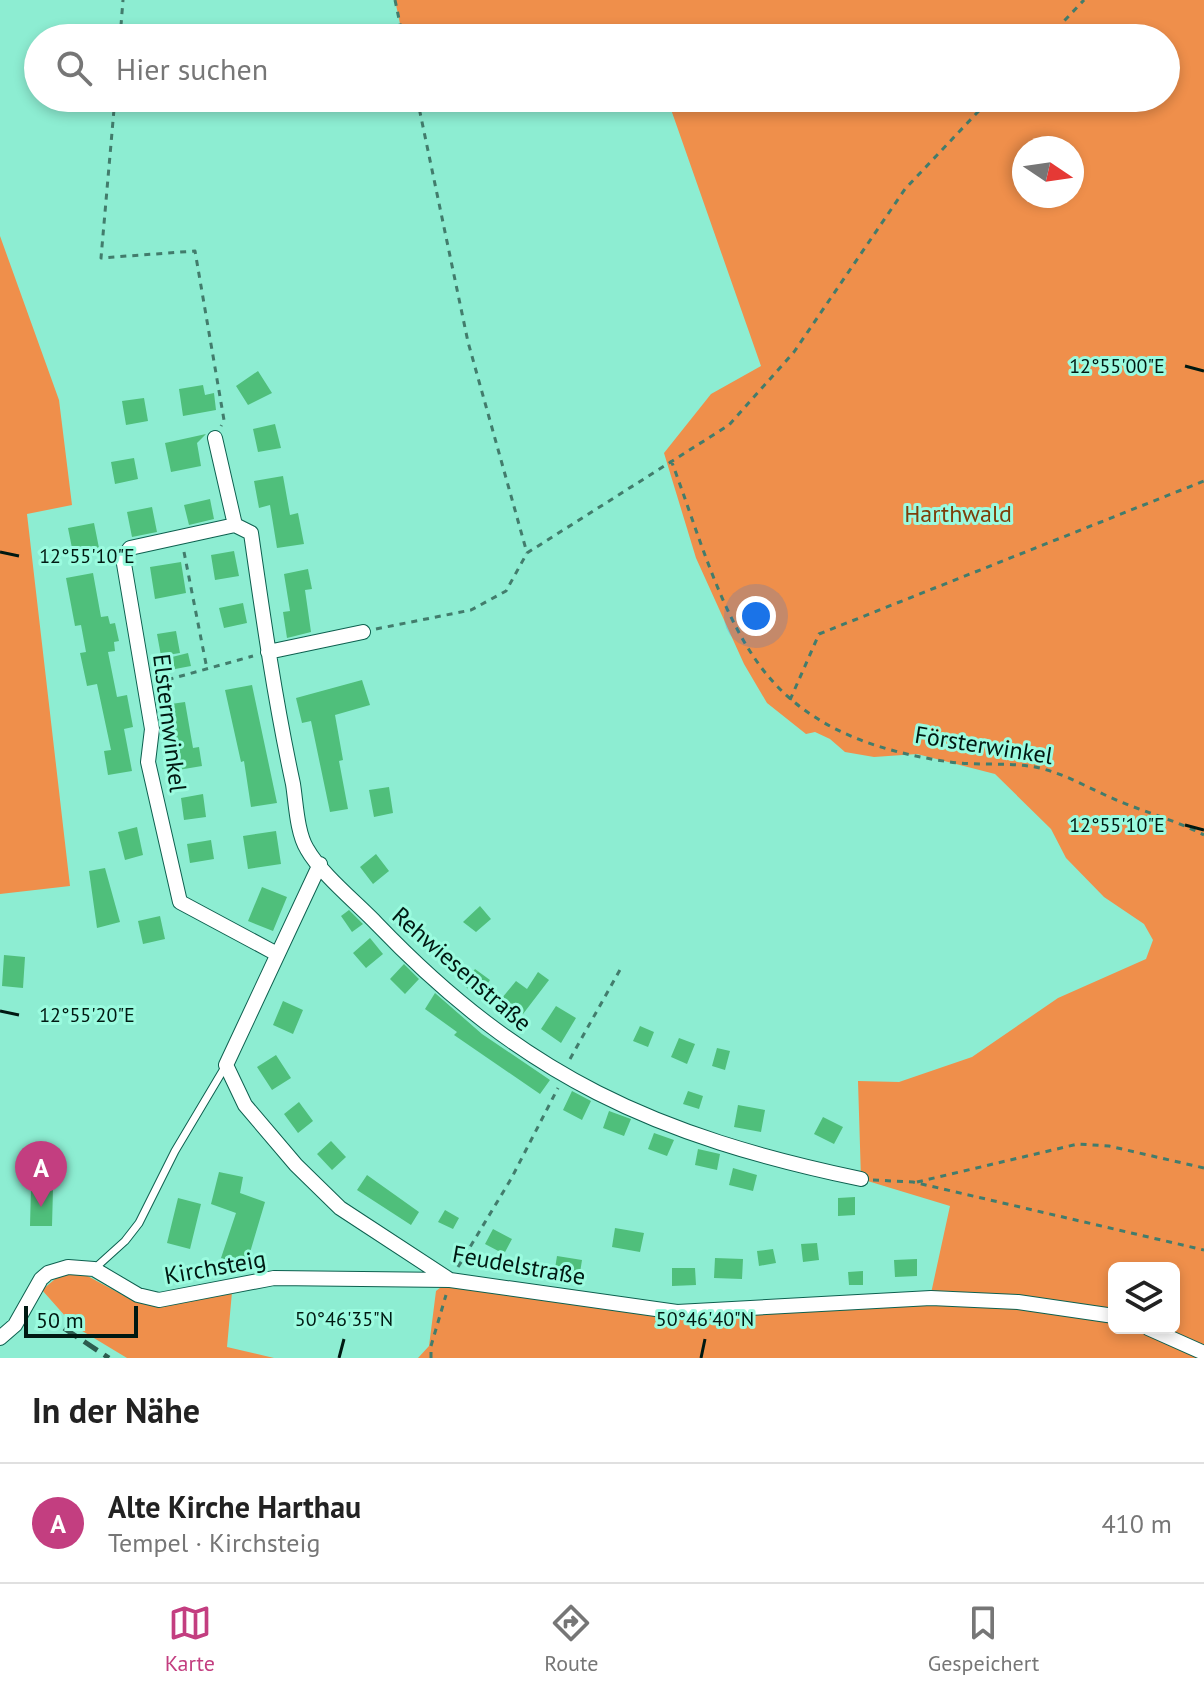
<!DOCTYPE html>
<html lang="de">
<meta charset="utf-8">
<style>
body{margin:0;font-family:"PT Sans",sans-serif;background:#f6f6f6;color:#222}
.controls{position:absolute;right:24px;bottom:24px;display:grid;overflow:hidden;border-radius:12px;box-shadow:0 4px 12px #0003}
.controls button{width:72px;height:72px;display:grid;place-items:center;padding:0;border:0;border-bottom:2px solid #e0e0e0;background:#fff;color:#222;font:40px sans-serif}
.compass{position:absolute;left:1012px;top:136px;width:72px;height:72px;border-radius:50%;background:#fff;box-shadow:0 4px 12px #0003;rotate:103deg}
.scale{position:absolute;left:24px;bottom:20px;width:114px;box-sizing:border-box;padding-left:8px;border:4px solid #001912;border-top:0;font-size:22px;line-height:28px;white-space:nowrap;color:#001912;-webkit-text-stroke:6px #9bfbdf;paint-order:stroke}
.you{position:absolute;left:756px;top:616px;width:28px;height:28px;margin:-20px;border:6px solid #fff;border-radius:50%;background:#1a73e8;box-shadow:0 0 0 12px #1a73e833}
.badge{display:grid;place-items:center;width:52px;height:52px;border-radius:50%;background:#c33e80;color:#fff;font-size:26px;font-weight:700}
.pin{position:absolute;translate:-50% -66px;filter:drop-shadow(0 2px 4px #0008)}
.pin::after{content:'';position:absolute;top:42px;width:28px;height:24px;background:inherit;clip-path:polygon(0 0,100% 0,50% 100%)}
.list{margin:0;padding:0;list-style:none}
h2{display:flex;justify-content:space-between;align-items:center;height:104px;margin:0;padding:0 32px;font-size:34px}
h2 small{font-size:26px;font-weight:400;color:#767676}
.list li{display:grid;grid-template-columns:52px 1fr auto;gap:24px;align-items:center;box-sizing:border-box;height:120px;padding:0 32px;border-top:2px solid #e0e0e0}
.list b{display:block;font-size:30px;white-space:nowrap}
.list p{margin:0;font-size:26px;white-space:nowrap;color:#767676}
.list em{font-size:26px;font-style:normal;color:#767676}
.icon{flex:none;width:44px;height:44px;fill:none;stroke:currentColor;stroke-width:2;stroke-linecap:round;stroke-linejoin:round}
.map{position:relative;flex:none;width:1204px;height:1358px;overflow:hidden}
.search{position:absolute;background:#fff;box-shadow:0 4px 12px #0003;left:24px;right:24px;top:24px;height:88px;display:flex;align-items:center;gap:20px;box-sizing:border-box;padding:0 28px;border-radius:44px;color:#767676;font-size:30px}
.sheet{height:224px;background:#fff}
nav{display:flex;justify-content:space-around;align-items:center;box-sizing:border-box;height:112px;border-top:2px solid #e0e0e0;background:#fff;font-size:22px;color:#767676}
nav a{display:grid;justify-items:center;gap:4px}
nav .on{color:#c33e80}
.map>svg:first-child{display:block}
</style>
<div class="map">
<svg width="1204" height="1358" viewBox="0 0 1204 1358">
<rect width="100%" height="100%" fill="#8dedd2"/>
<path fill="#ef8f4b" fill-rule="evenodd" d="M395,0H1204V1358H418L429,1346L436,1291L450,1280L677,1312L930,1298L950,1206L861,1179L858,1081L899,1082L972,1057L1058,998L1146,959L1153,940L1144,924L1104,897L1066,858L1051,829L995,774L917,754L874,757L845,752L830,739L815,732L806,734L767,703L744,664L696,558L664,453L711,394L761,366L667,98H1166V38H403ZM1024,148H1072V196H1024ZM1114,1268H1174V1328H1114Z
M0,236L59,400L72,505L27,514L70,886L0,894Z
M82,1273L130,1299L154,1304L232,1292L227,1347L274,1358H127L74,1326L42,1290L61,1274Z"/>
<path fill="#4fbf7b" d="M258,371L272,393L248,405L236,386Z
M203,385L205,395L214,393L216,410L183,416L179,389Z
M144,398L148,421L126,425L122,401Z
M275,424L281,448L258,452L253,429Z
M206,434L197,443L201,466L171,472L165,443Z
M134,458L138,479L115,484L111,462Z
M283,476L290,515L298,513L304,544L277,548L270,505L259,508L254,481Z
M210,499L214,519L189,525L184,505Z
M152,507L157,532L132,537L127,512Z
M94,523L99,548L73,553L68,528Z
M234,551L239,576L215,580L211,555Z
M181,562L186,593L155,599L150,567Z
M308,569L312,589L305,590L311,632L287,638L283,612L290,611L284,574Z
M93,573L101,617L108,616L110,624L115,623L119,641L114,642L115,651L108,652L117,697L127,695L133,727L124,729L132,771L108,775L104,751L111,750L97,684L87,686L80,653L86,652L81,625L75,626L66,578Z
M243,603L247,623L224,628L219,608Z
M176,631L180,653L161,656L157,634Z
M188,653L191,666L175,669L172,657Z
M362,680L370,705L335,715L343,760L339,761L348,809L330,812L311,721L302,723L296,698Z
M252,685L277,803L251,807L244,761L241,762L225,690Z
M185,702L193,748L199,747L202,766L178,770L164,705Z
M389,787L393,813L374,817L369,790Z
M203,794L206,817L184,820L181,798Z
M137,827L143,855L125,860L118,832Z
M276,831L281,864L248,869L243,836Z
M211,840L214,859L190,863L187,844Z
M376,854L389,871L373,884L360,867Z
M105,868L120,922L97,928L89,871Z
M262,887L287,897L273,931L248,921Z
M480,906L491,919L476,932L463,922Z
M349,910L363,924L352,932L341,916Z
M160,916L165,939L143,944L138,921Z
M370,938L383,954L366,968L353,953Z
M4,955L25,957L23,988L2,986Z
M404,964L419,979L405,994L390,979Z
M475,969L490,980L479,997L463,985Z
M538,972L549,980L523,1014L502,998L516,981L527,989Z
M435,993L482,1034L550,1080L540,1094L454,1035L457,1032L425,1009Z
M283,1001L303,1010L293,1034L273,1025Z
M556,1006L576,1018L561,1043L541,1029Z
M640,1026L654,1032L648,1047L633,1041Z
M679,1038L695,1044L687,1064L671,1057Z
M717,1048L730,1051L725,1070L712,1066Z
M276,1055L291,1078L272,1090L257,1067Z
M572,1091L591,1101L582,1120L563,1110Z
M688,1091L703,1096L699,1109L683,1104Z
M299,1102L313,1121L298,1133L284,1114Z
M738,1105L765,1110L761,1132L734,1127Z
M609,1111L631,1119L624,1136L603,1128Z
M823,1117L843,1127L834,1144L814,1134Z
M654,1133L674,1140L667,1156L648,1149Z
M331,1141L346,1157L332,1170L317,1154Z
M698,1149L720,1154L717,1170L695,1165Z
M733,1168L757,1175L753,1191L729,1185Z
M219,1172L243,1177L240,1193L265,1202L246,1266L221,1258L236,1213L211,1204Z
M367,1175L419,1212L411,1225L357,1190Z
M31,1188L53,1189L52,1226H30Z
M855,1197V1215L838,1216V1198Z
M178,1198L201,1204L190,1249L167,1243Z
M445,1210L459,1218L453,1229L438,1222Z
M615,1228L644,1233L640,1252L612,1247Z
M493,1229L512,1239L504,1254L485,1244Z
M817,1243L819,1260L803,1262L801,1244Z
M773,1249L776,1263L759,1266L757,1251Z
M557,1256L582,1260L579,1279L554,1275Z
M715,1258L743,1259L742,1279L714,1278Z
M917,1259V1276L895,1277L894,1260Z
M672,1268H695L696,1285L672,1286Z
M863,1271V1285H849L848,1272Z"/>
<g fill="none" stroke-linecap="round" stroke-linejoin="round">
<g stroke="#0d604f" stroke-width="9">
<path id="lane" d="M94,1269L125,1241L139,1223L175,1151L225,1067"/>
</g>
<g stroke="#0d604f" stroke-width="16">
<path id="street" d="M215,438L235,525
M268,652L363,632
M320,864L226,1065L245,1105L296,1165L340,1208L450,1280L677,1312L931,1298L1018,1302L1114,1316
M277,954L180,902L148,762L152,729L123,558L130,548L235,525L251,533C263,617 275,701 293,784C296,803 297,833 307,849C321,874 357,903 377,924C524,1077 656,1136 861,1179
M1148,1328L1204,1353
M0,1338L15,1325L41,1279L48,1273L68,1267L94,1269L138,1295L159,1300L274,1278L450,1280"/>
</g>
<path stroke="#427c6c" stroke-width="3" stroke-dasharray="6 6" stroke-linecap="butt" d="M395,0L403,38
M120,38L123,0
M1048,38L1084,0
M115,98L101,258L195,251L224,420L221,426
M417,98L468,342L527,553
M671,460C697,528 721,620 768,676C814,731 881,752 950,762C978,766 1008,762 1035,767C1060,772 1081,784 1103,794C1136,810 1171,818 1204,835
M184,552L207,669
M376,629L471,610L506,591L527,553L729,425L794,352L905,189L991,98
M156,683L253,656
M790,700L819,634L1204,481
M570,1059L621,968
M873,1180L913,1182L1204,1250
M917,1182L1078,1144L1109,1146L1204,1168
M458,1267L511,1179L558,1088
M431,1358V1346L446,1295"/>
<use href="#lane" stroke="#fff" stroke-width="7"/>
<use href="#street" stroke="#fff" stroke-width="14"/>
<path stroke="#2c5c4f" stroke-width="5" stroke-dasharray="16 8" stroke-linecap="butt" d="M44,1315L109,1358"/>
</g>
<path fill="none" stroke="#001912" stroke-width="3" d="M1185,366L1204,371M0,552L19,556M1185,825L1204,830M0,1011L19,1015M339,1358L344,1339M701,1358L705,1339"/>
<g text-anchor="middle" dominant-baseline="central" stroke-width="6" stroke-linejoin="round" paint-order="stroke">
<g font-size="24" fill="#7c3f0b" stroke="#9bfbdf">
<text x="958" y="513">Harthwald</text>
</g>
<g font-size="24" fill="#001912" stroke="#9bfbdf">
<text transform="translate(170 723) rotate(83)">Elsternwinkel</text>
<text transform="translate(984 745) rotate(9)">Försterwinkel</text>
<text transform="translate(462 969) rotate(41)">Rehwiesenstraße</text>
<text transform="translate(519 1265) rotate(10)">Feudelstraße</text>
<text transform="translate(215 1267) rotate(-10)">Kirchsteig</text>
</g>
</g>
<g font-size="20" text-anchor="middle" fill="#001912" stroke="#9bfbdf" stroke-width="6" stroke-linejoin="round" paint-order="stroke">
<text x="1117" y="373">12°55'00"E</text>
<text x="87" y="563">12°55'10"E</text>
<text x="1117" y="832">12°55'10"E</text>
<text x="87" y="1022">12°55'20"E</text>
<text x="344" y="1326">50°46'35"N</text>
<text x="705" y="1326">50°46'40"N</text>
</g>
</svg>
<div class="controls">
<button><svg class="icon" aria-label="layers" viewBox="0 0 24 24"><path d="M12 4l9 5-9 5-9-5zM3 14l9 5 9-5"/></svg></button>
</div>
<svg class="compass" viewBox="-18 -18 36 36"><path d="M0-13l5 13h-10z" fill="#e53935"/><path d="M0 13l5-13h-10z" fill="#767676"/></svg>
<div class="scale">50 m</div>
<div class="you"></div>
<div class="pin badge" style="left:41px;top:1207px">A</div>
<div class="search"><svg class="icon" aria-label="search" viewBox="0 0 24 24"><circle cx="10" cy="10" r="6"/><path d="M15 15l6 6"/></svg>Hier suchen</div>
</div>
<section class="sheet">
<h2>In der Nähe<small></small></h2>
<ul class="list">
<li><span class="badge">A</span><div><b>Alte Kirche Harthau</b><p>Tempel · Kirchsteig</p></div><em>410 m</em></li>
</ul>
</section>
<nav>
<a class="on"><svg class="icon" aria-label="map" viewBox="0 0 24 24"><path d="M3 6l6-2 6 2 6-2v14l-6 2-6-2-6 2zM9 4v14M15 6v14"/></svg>Karte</a>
<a><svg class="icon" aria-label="directions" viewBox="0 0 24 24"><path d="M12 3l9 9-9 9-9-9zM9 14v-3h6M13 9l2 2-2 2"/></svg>Route</a>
<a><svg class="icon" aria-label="saved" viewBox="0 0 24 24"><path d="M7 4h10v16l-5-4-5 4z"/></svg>Gespeichert</a>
</nav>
